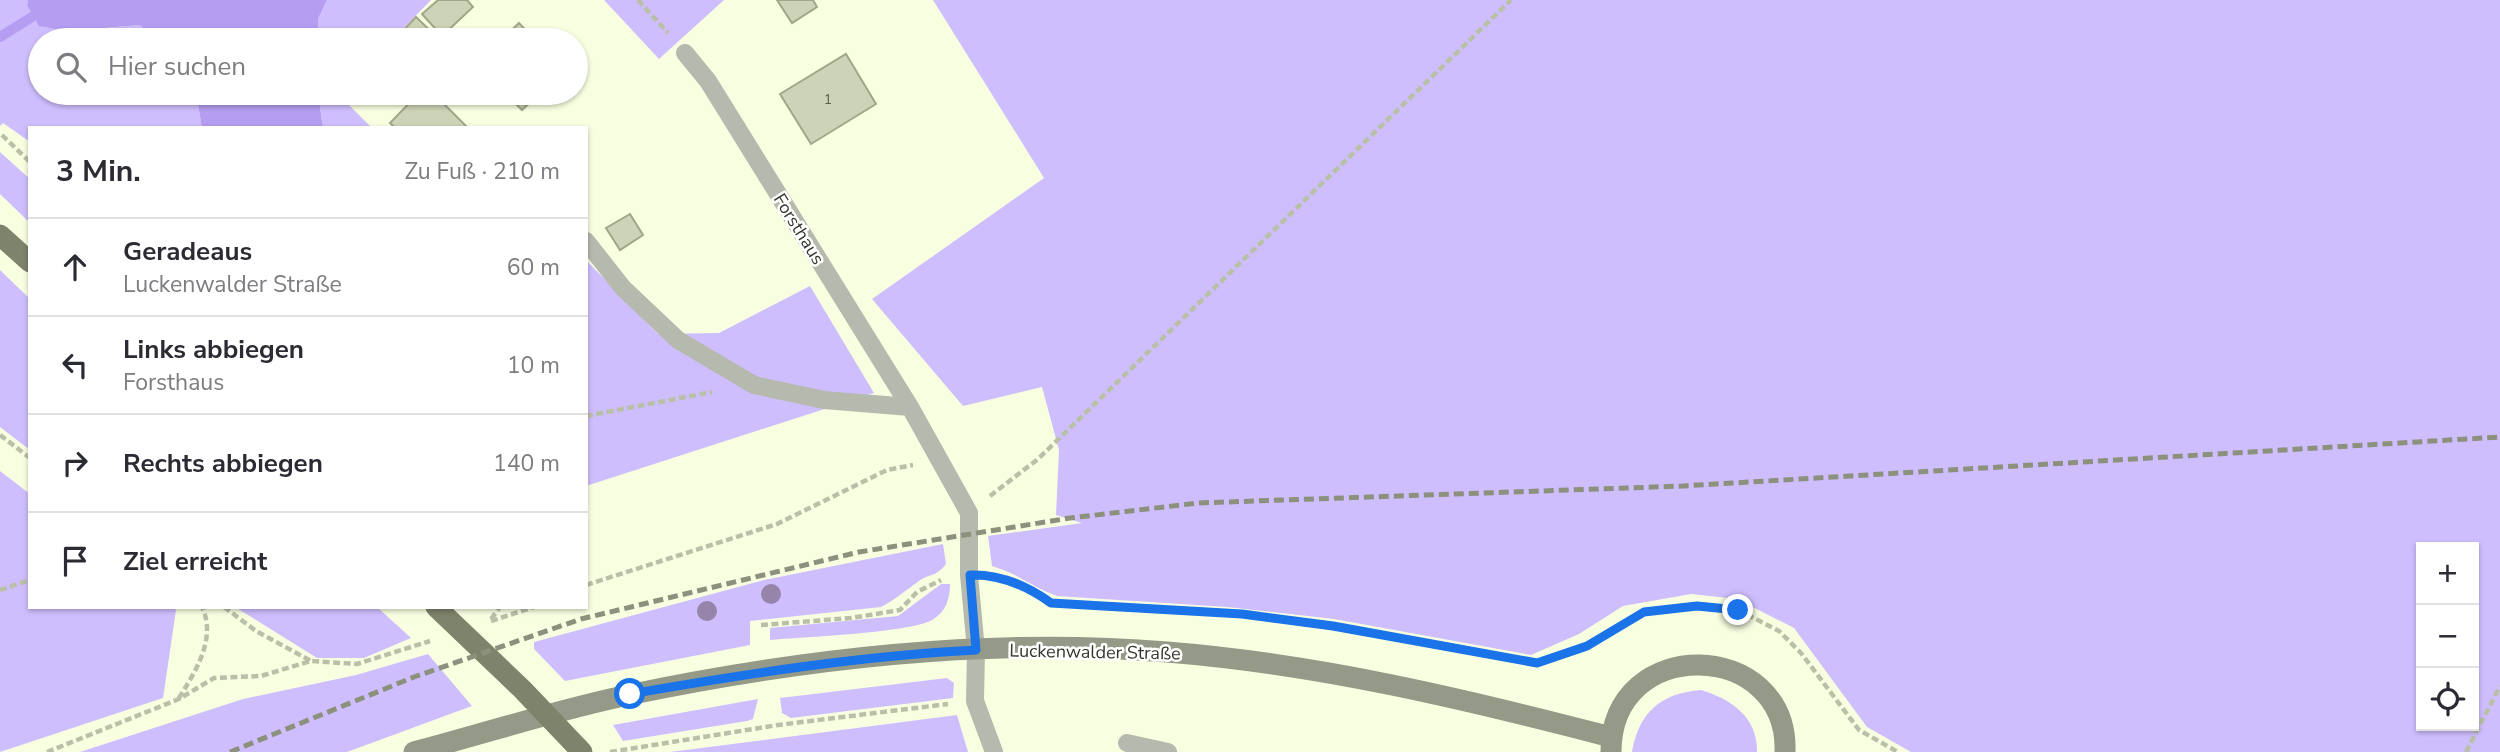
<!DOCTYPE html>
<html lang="de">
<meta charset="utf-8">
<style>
body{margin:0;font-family:"Nunito Sans",sans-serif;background:#f2f2f3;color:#2b2b33}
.controls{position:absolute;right:21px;bottom:21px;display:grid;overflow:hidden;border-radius:0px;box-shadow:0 2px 5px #0004}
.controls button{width:63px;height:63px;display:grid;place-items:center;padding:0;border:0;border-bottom:2px solid #e1e1e2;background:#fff;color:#2b2b33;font:35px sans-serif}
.stop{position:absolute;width:21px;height:21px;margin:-16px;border:5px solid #1a73e8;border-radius:50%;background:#fff}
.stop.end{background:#1a73e8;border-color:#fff;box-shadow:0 2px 7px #0008}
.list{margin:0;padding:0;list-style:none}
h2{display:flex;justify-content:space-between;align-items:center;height:91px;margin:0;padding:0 28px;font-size:30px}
h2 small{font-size:23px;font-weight:400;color:#7c7c81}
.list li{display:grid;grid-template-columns:46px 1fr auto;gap:21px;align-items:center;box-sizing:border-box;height:98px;padding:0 28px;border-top:2px solid #e1e1e2}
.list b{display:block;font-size:26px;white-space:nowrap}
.list p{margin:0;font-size:23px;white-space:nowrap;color:#7c7c81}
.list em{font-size:23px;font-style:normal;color:#7c7c81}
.icon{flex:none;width:38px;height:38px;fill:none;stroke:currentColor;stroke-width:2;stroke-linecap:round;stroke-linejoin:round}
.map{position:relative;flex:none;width:2500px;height:752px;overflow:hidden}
.search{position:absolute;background:#fff;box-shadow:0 2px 5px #0004;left:28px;top:28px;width:560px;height:77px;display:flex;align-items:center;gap:18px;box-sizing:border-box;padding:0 24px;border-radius:38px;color:#7c7c81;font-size:26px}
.panel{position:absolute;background:#fff;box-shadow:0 2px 5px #0004;left:28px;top:126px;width:560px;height:483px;border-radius:0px}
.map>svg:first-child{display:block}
</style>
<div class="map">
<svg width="2500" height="752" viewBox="0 0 2500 752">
<rect width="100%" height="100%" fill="#f8ffe1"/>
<path fill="#cfbefe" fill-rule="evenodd" d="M0,0H28L27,5L68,31L140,25L156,40H40V93H196L202,128H30V142L3,123L0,126Z
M327,0H431L392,40H318V19Z
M604,0H724L659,59Z
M933,0H2500V752H1911L1867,727L1794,628L1737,599L1691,594L1623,606L1579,634L1531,655L1334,619L1227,607L1057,596C1033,588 1019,574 992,566L988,536L1082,523L1056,515L1059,450L1042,387L963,406L872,299L1044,178ZM2421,547H2474V726H2421Z
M318,93H342L340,96L372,128H323Z
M0,152L30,179V223L0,194Z
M586,260L658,334L719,333L810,286L874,393L586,486Z
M0,270L30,299V450L0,427Z
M0,471L30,494V607H173L176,610L163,698L0,752Z
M943,544L946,564C935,578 930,573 919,581C906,590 895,600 881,607L750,621V645L565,681L534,649V642L764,580Z
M941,584H950C950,599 946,612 932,620C909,633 802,637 770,640V628L898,616Z
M235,607H377L411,638L364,658H317Z
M428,654L472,706L347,752H80L243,699L356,675Z
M947,678L954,683L953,698L791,718L782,713L780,698Z
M1701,690C1731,699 1758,717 1757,752H1632C1639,712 1661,693 1701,690Z
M758,699L753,719L747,721L623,741L613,725Z
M957,715L968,752H670Z"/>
<path fill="#b59df1" d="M28,0H327L318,19V40H156L140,25L68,31L39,26L27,5Z
M196,93H318L323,128H202Z"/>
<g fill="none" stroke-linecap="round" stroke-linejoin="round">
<path stroke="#b59df1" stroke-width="10" d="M0,37L32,17"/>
</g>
<path fill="#cdd3b6" stroke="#a0a68a" stroke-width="2" d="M438,0H467L473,7L442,36L422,14Z
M777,0H813L817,7L792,23Z
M416,17L437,37L434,40H394Z
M519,23L535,40H501Z
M846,54L876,104L811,144L780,94Z
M419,93H433L468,128H395L390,123Z
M505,93H540L522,110Z
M630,214L643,235L620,250L606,228Z"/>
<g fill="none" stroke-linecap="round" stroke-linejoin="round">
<path stroke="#bac0a8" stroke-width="4.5" stroke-dasharray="7 3.5" stroke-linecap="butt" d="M638,0L668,33
M2,135L30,162
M586,416L712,392
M0,435L30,458
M990,496L1038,459L1511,0
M995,575L1035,591L1051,603L1242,615L1333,626L1537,663L1586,646L1645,612L1697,606L1738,610L1779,631L1801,653L1859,730L1898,752
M586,585L777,524L887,470L913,465
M0,590L30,580
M224,607L256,631L311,661
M491,619L500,607
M491,621L534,607
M761,625L851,618L900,610L917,592L941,580
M179,698C195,672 217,639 202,607
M47,752L179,699L214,678L261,676L311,661L357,664L430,641
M610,752L778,725L948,704
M2466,752L2500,686"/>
<path stroke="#b6b9ad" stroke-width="18" d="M685,53L708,81L910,407
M586,241L623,288L678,340L754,385L824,400L910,407L969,513V575L976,650L975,701L994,752
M1127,743L1168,752"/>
<path stroke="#959987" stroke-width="21" d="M414,752C487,733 559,709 633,694C807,658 989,637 1167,652C1318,664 1465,699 1611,737
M1611,752C1611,633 1789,639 1785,752"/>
<path stroke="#7e836c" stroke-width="21" d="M0,235L30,262
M436,607L522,689L582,752"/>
<path stroke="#8c917d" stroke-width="5" stroke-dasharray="10 5" stroke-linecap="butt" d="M230,752L414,677L581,619L859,552L1070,518L1198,503L1683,486L2500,437"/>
</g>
<g fill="#9684ab">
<circle cx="771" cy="594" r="10"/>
<circle cx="707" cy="611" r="10"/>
</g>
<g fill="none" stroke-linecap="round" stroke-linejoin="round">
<path stroke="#1a73e8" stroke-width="9" d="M630,694C745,674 859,656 976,650L970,575C1000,574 1026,585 1051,603L1242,614L1333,626L1537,663L1587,646L1644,612L1697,606L1738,610"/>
</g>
<g text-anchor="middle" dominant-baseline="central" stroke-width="5" stroke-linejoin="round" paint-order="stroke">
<g font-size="14" fill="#5b5f4e">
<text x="828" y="99">1</text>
</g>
<g font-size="18" fill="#35382c" stroke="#fff">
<text transform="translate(799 229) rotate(58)">Forsthaus</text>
<text transform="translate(1095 652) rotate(1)">Luckenwalder Straße</text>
</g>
</g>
</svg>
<div class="controls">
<button>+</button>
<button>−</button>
<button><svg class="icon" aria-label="locate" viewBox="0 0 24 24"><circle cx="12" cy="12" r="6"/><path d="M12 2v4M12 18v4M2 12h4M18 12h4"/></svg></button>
</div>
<div class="stop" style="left:630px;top:694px"></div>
<div class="stop end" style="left:1738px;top:610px"></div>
<div class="search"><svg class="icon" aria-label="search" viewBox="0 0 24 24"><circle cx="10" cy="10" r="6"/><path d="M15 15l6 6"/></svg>Hier suchen</div>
<section class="panel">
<h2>3 Min.<small>Zu Fuß · 210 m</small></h2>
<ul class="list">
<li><svg class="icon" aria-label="ahead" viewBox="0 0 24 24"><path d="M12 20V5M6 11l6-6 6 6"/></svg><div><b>Geradeaus</b><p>Luckenwalder Straße</p></div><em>60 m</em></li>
<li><svg class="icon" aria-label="left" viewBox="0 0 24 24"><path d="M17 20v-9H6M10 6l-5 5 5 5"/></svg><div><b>Links abbiegen</b><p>Forsthaus</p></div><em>10 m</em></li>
<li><svg class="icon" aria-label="right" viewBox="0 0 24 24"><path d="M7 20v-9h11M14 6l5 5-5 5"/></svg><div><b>Rechts abbiegen</b></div><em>140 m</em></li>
<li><svg class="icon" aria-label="arrive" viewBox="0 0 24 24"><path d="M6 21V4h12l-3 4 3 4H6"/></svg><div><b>Ziel erreicht</b></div></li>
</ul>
</section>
</div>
